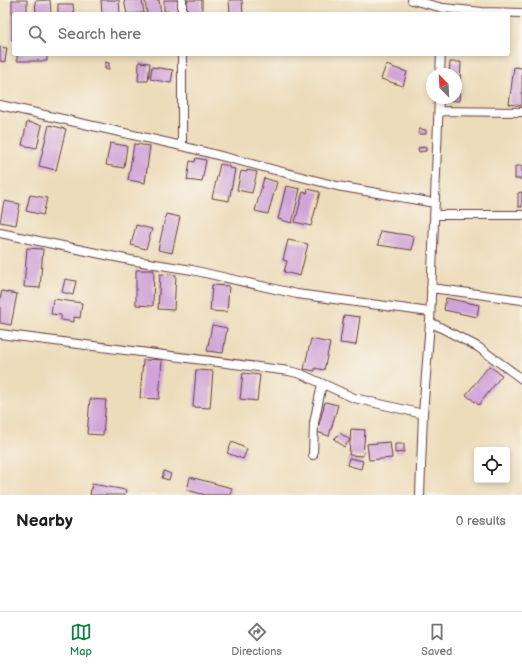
<!DOCTYPE html>
<style>
body{margin:0;font-family:"Balsamiq Sans",sans-serif;background:#f6f6f6;color:#202124}
.controls{position:absolute;right:12px;bottom:12px;display:grid;overflow:hidden;border-radius:4px;box-shadow:0 2px 6px #0003}
.controls button{width:36px;height:36px;display:grid;place-items:center;padding:0;border:0;border-bottom:1px solid #e0e0e0;background:#fff;color:#202124;font:20px sans-serif}
.compass{position:absolute;left:426px;top:68px;width:36px;height:36px;border-radius:50%;background:#fff;box-shadow:0 2px 6px #0003;rotate:336deg}
.list{margin:0;padding:0;list-style:none}
h2{display:flex;justify-content:space-between;align-items:center;height:52px;margin:0;padding:0 16px;font-size:17px}
h2 small{font-size:13px;font-weight:400;color:#757577}
.icon{flex:none;width:22px;height:22px;fill:none;stroke:currentColor;stroke-width:2;stroke-linecap:round;stroke-linejoin:round}
.map{position:relative;flex:none;width:522px;height:495px;overflow:hidden}
.search{position:absolute;background:#fff;box-shadow:0 2px 6px #0003;left:12px;right:12px;top:12px;height:44px;display:flex;align-items:center;gap:10px;box-sizing:border-box;padding:0 14px;border-radius:4px;color:#757577;font-size:15px}
.sheet{height:116px;background:#fff}
nav{display:flex;justify-content:space-around;align-items:center;box-sizing:border-box;height:56px;border-top:1px solid #e0e0e0;background:#fff;font-size:11px;color:#757577}
nav a{display:grid;justify-items:center;gap:2px}
nav .on{color:#0b8043}
.map>svg:first-child{display:block}
</style>
<div class="map">
<svg width="522" height="495" viewBox="0 0 522 495">
<rect width="100%" height="100%" fill="#f7f3e8"/>
<filter id="ink" filterUnits="userSpaceOnUse"><feTurbulence type="fractalNoise" baseFrequency=".025" numOctaves="2"/><feDisplacementMap in="SourceGraphic" scale="8" xChannelSelector="R" yChannelSelector="G"/><feConvolveMatrix kernelMatrix="1 2 1 2 8 2 1 2 1" color-interpolation-filters="sRGB"/></filter>
<filter id="wash" filterUnits="userSpaceOnUse"><feTurbulence type="fractalNoise" baseFrequency=".012" numOctaves="4" result="noise"/><feDisplacementMap in="SourceGraphic" scale="16" xChannelSelector="R" yChannelSelector="G"/><feGaussianBlur stdDeviation="0.9" result="paint"/><feColorMatrix in="noise" values="0 0 0 0 0 0 0 0 0 0 0 0 0 0 0 0 0 1.4 0 .05"/><feComposite in="paint" operator="in"/></filter>
<g filter="url(#wash)">
<rect width="100%" height="100%" fill="#eddcba"/>
<g id="blocks">
<path fill="#d0a3d9" d="M12,0H27V14H14V40H12Z
M50,0L51,14H36L35,1Z
M101,0H119L120,14H102Z
M124,0H142L144,13L127,14Z
M145,0H159L161,14H147Z
M164,0H178L177,12L164,11Z
M187,0H202V14H187V7H184V3H187Z
M229,0H242L243,14H230Z
M58,4H73L74,14H58Z
M0,47L7,48L5,62L0,61Z
M17,54H47V61H17Z
M105,62L109,63V69H105Z
M139,62L150,63L148,81H138Z
M450,62H461L459,101L447,100V98H456V74H449Z
M386,65L407,72L403,86L381,79Z
M152,67L173,70L171,83L150,79Z
M514,67L522,68V106L509,104Z
M27,122L42,125L37,148L22,145Z
M49,125L66,129L56,170L39,166Z
M419,129L426,130V134H419Z
M110,143L127,146L124,168L106,165Z
M134,144L150,146L145,183L128,180Z
M426,147V151L419,152L418,148Z
M196,158L206,160L202,182L187,180L190,161L195,162Z
M220,164L229,166V168L235,169L229,201L212,198Z
M515,166H522V179H515Z
M247,170L257,172L252,193L237,190L241,171L247,172Z
M264,178L277,182L268,214L255,211Z
M286,186L300,189L292,223L278,219Z
M308,189L320,192L311,226L295,222L303,192L307,193Z
M522,192V207H518V193Z
M30,195L47,198L43,215L26,211Z
M4,201L20,204L16,225L0,222Z
M166,214L180,217L172,253L158,250Z
M136,225L152,229L146,249L131,245Z
M380,231L414,236L412,250L378,245Z
M288,240L308,244L300,276L284,272L287,261L283,260Z
M27,248L43,249L40,288L24,287Z
M136,270H154L153,306L136,305Z
M160,274L176,275L174,310L158,309Z
M65,279L76,281L73,295L62,292Z
M212,285L229,286L227,312L210,311Z
M2,291L17,294L11,325L0,323V299Z
M446,298L479,305L477,317L444,310Z
M53,299L82,303L80,318L74,317V322L61,320V315L51,314Z
M344,315L360,317L356,345L340,343Z
M212,325L227,328L223,353L207,351Z
M311,339L330,343L324,370L315,368V371L304,369Z
M151,359L162,360L159,399L140,398L143,360H151Z
M489,366L502,375L479,405L466,395Z
M196,370L213,371L210,408L193,407Z
M243,373L260,375L257,401L240,399Z
M90,399L106,400L103,435L87,434Z
M325,402L338,405L329,436L317,432Z
M351,429L365,430L363,456L349,455Z
M340,433L350,440L344,447L334,439Z
M232,442L247,449L243,459L227,453Z
M390,442L392,458L369,460L367,444Z
M395,444H404V452L395,453Z
M349,458L363,461L361,469L347,465Z
M164,471L171,474L169,480L162,478Z
M190,477L232,488L230,495H205L187,490Z
M92,484L126,490L125,495H90Z"/>
</g>
</g>
<g filter="url(#ink)">
<use href="#blocks" fill-opacity="0" stroke="#623b40" stroke-width="1"/>
<g fill="none" stroke-linecap="round" stroke-linejoin="round">
<g stroke="#623b40" stroke-width="10">
<path id="minor" d="M182,0V14
M412,0L443,8L482,12L522,13
M182,54V146
M440,74L441,54
M0,105L182,146L337,186L435,203
M439,111L522,112
M434,215H522
M0,233L130,260L192,270L297,294L430,312
M431,288L522,300
M430,322L478,347L522,379
M0,334L289,371L301,374L354,398L423,414
M313,455L314,423L322,384
M420,495L423,414L430,322L439,98"/>
</g>
<use href="#minor" stroke="#fff" stroke-width="8"/>
</g>
</g>
</svg>
<div class="controls">
<button><svg class="icon" aria-label="locate" viewBox="0 0 24 24"><circle cx="12" cy="12" r="6"/><path d="M12 2v4M12 18v4M2 12h4M18 12h4"/></svg></button>
</div>
<svg class="compass" viewBox="-18 -18 36 36"><path d="M0-13l5 13h-10z" fill="#e53935"/><path d="M0 13l5-13h-10z" fill="#757577"/></svg>
<div class="search"><svg class="icon" aria-label="search" viewBox="0 0 24 24"><circle cx="10" cy="10" r="6"/><path d="M15 15l6 6"/></svg>Search here</div>
</div>
<section class="sheet">
<h2>Nearby<small>0 results</small></h2>
<ul class="list">
</ul>
</section>
<nav>
<a class="on"><svg class="icon" aria-label="map" viewBox="0 0 24 24"><path d="M3 6l6-2 6 2 6-2v14l-6 2-6-2-6 2zM9 4v14M15 6v14"/></svg>Map</a>
<a><svg class="icon" aria-label="directions" viewBox="0 0 24 24"><path d="M12 3l9 9-9 9-9-9zM9 14v-3h6M13 9l2 2-2 2"/></svg>Directions</a>
<a><svg class="icon" aria-label="saved" viewBox="0 0 24 24"><path d="M7 4h10v16l-5-4-5 4z"/></svg>Saved</a>
</nav>
